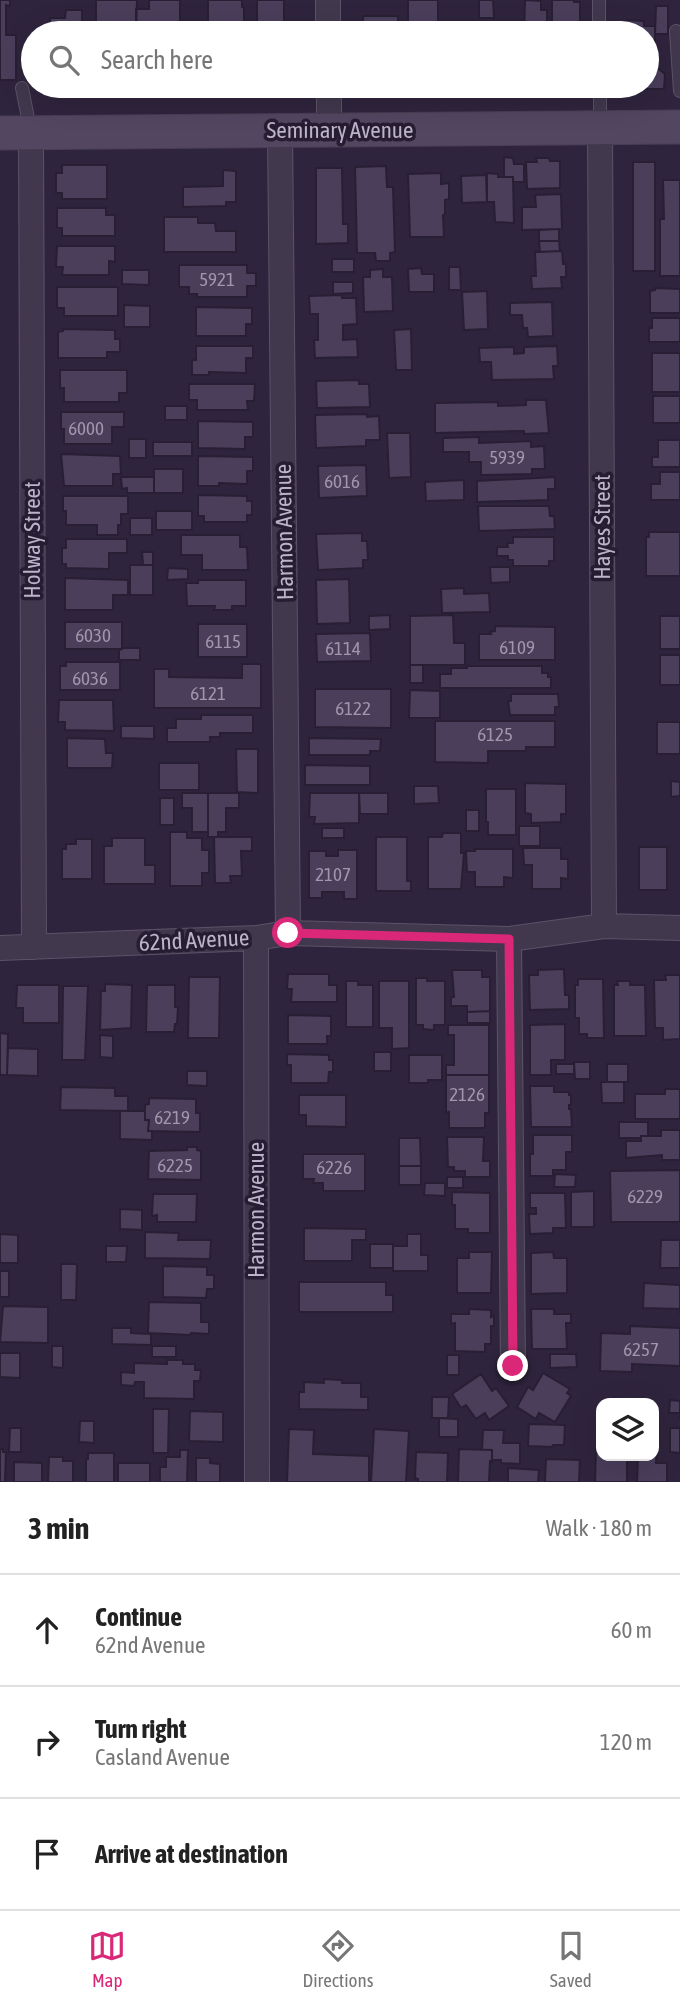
<!DOCTYPE html>
<meta charset="utf-8">
<style>
body{margin:0;font-family:"Asap Condensed",sans-serif;background:#f2f2f2;color:#222}
.controls{position:absolute;right:21px;bottom:21px;display:grid;overflow:hidden;border-radius:14px;box-shadow:0 7px 28px #0002}
.controls button{width:63px;height:63px;display:grid;place-items:center;padding:0;border:0;border-bottom:2px solid #e0e0e0;background:#fff;color:#222;font:35px sans-serif}
.stop{position:absolute;width:21px;height:21px;margin:-16px;border:5px solid #db2777;border-radius:50%;background:#fff}
.stop.end{background:#db2777;border-color:#fff;box-shadow:0 2px 7px #0008}
.list{margin:0;padding:0;list-style:none}
h2{display:flex;justify-content:space-between;align-items:center;height:91px;margin:0;padding:0 28px;font-size:30px}
h2 small{font-size:23px;font-weight:400;color:#767676}
.list li{display:grid;grid-template-columns:46px 1fr auto;gap:21px;align-items:center;box-sizing:border-box;height:112px;padding:0 28px;border-top:2px solid #e0e0e0}
.list b{display:block;font-size:26px;white-space:nowrap}
.list p{margin:0;font-size:23px;white-space:nowrap;color:#767676}
.list em{font-size:23px;font-style:normal;color:#767676}
.icon{flex:none;width:38px;height:38px;fill:none;stroke:currentColor;stroke-width:2;stroke-linecap:round;stroke-linejoin:round}
.map{position:relative;flex:none;width:680px;height:1482px;overflow:hidden}
.search{position:absolute;background:#fff;box-shadow:0 7px 28px #0002;left:21px;right:21px;top:21px;height:77px;display:flex;align-items:center;gap:18px;box-sizing:border-box;padding:0 24px;border-radius:38px;color:#767676;font-size:26px}
.sheet{height:427px;background:#fff}
nav{display:flex;justify-content:space-around;align-items:center;box-sizing:border-box;height:98px;border-top:2px solid #e0e0e0;background:#fff;font-size:19px;color:#767676}
nav a{display:grid;justify-items:center;gap:4px}
nav .on{color:#db2777}
.map>svg:first-child{display:block}
</style>
<div class="map">
<svg width="680" height="1482" viewBox="0 0 680 1482">
<rect width="100%" height="100%" fill="#2f243d"/>
<path fill="#4a3e5b" stroke="#281f34" stroke-width="2" d="M0,0H10V6L6,5V35H16V80H0Z
M96,0H137L136,33H96Z
M149,0H180V33H136V9H149Z
M208,0H242V7L244,8V33H208Z
M257,0H284V33H257Z
M408,0H438V33H408Z
M479,0H493L494,18H479Z
M525,0L541,1V10H547V33H524Z
M552,0H574V2H580V33H552Z
M656,6H668V34H655Z
M66,10H82V33H50V18H65Z
M363,16H398V33H363Z
M627,20L644,21V26H655V66L665,74L664,89H617V86H647V33H618V26H628Z
M504,157L513,158L514,164H524V182H513V177H504Z
M536,158H549L550,161H560V188L527,189L526,162H537Z
M633,162H655V271H633Z
M62,165H107V199H62V193H56V173H62Z
M386,166L387,187H393L395,252L390,253V261H376L375,253H357L355,167Z
M316,168H342L343,224H348V243L316,244Z
M223,170L236,171V202H226V206L183,207V187L223,186Z
M441,173V184L449,183V199L445,200V214L443,215L444,237H410L408,174Z
M486,173L498,174V177H513L514,223L495,222L494,202H487Z
M487,175V202L462,203L461,176Z
M663,180H680V276H660V219H664Z
M561,194L562,229L522,230V207H536L535,195Z
M57,208H106V215H115V236H62V228H57Z
M164,217H198V223H215L216,231H236V252H164Z
M559,229V241H539V230Z
M539,241H559L560,251L540,252Z
M57,246H115V262L109,261V275H62L63,267H56Z
M562,251L563,264H566V277H561L562,288L532,289L531,276H536L535,252Z
M332,259H354V272H332Z
M179,265H247V273H256V286H247V297H197V294H189V287H179Z
M449,267H460L461,290H449Z
M421,268L422,274H434V292H409L408,269Z
M383,269V277H392L393,311L364,312L363,277H370V270Z
M122,270H149V285L122,284Z
M333,282H353V293L333,294Z
M57,287H118V316H64V308H57Z
M655,288L680,289V313H650V291L655,290Z
M487,291L488,329L464,330L462,292Z
M342,295V298H356L357,324L343,325V340L357,339L358,357L315,358L314,340H318V314H310L309,296Z
M552,302L553,336L528,337L527,328H523L522,315H510V303Z
M124,305L150,306V327H124Z
M196,307L252,308V324H246V336H196Z
M652,318H680V342H649V328H652Z
M63,329L115,330V339H120V352H107V358H58V332L63,331Z
M411,329L412,370H396L394,330Z
M196,346H253V358H246V373L209,372V375H192V360H196Z
M557,346L558,366H553L554,379L492,380L491,362H480L479,348L514,347V354L524,353V347Z
M652,353H680V392H652Z
M60,370H127V393H119V402H64V388H60Z
M359,380V384H369L370,407L317,408L316,381Z
M189,384H255L254,401H247L248,410H197V400H189Z
M653,396H680V423H653Z
M526,400H546L549,433L524,434V431L435,433V403L498,402V406L526,405Z
M165,406H187V420H165Z
M61,412H124V427H112V444H64V429H61Z
M367,414V417L379,416L380,440H366V446L316,448L315,415Z
M198,421L253,422V437H245V449L198,448Z
M387,433H410L411,477L389,478Z
M479,437V443L531,441V447L544,446L545,469H532V474L481,475V462H469V452H443V438Z
M129,439H146V458H129Z
M658,440H680V467H652V457H658Z
M153,442H192V456H153Z
M61,454L120,456L121,474H113V486H64Z
M198,456L253,457V471H247V484L219,483V486H198Z
M366,465L367,496L319,498L318,466Z
M154,469H183V493H154Z
M660,472H680V500H651V484H660Z
M121,477H154V493H127V488L122,489Z
M555,477V489H548V500L477,502V481Z
M464,480V500L426,501L425,482Z
M198,495L247,496V501H252V515H247V522H204V516H198Z
M63,496H128V514H121V525H118V535H97V525H66V511H63Z
M478,506H549L550,516H554L555,529L479,531Z
M156,511H192V530H156Z
M130,518H152V535H130Z
M649,532H680V576H646V537H649Z
M362,533V541H367L368,560H363V568L318,570L316,534Z
M181,535H240V547H247L248,570H202V555H181Z
M513,537H554V561H549V566H513V560H508V556H497V547H508L507,543H513Z
M66,539H127V553H109V569L66,568V564H62V548H66Z
M142,552H153V565H143Z
M130,565H153V595H130Z
M490,567H510V582L491,583Z
M168,568L188,569V579L167,580Z
M65,578L128,580V595H113V610H65Z
M349,579L350,623L317,624L316,580Z
M198,580H246V606H232V610H214L215,606H187L186,583H198Z
M464,588V594L489,593L490,612L442,613L441,589Z
M390,615V629L369,630V616Z
M453,615L454,643H465V665H410V616Z
M660,616H680V649H660Z
M65,622H122V649H65Z
M198,624H247V657H198Z
M495,626L555,627V660H479V634H491L490,632L495,631Z
M370,633L371,661L317,662L316,634Z
M122,648H140V660H119V650L122,649Z
M660,655H680V685H660Z
M66,662H120V690H60V666H66Z
M242,664H261V708H154V669H169V677L242,678Z
M410,665H423V683H410Z
M467,666H542V673H548V677H551V688H440V674H451V668H467Z
M315,689H391V728L315,727Z
M410,690L440,691V718H409Z
M511,694H558L559,707H555V715H510L508,701H511Z
M59,700H113L114,731L65,730V722H58Z
M201,715H253V733H220V737H210V742H167V728H176V719H201Z
M435,721H555V747H526V751H488V763L435,762Z
M657,722H680V754H657Z
M121,726H154V739L121,738Z
M67,738L105,739L106,753H113L112,768H67Z
M309,738L381,739L380,751H370V755H309Z
M236,749H258V793L237,792Z
M159,763H199V790H159Z
M305,765L370,766V785H305Z
M671,781L680,782V796L671,797Z
M525,783L566,784V814H561V822L531,823V814L525,813Z
M414,786H438L439,803L414,804Z
M486,789H516V835H488V822H486Z
M182,793H208V832H192V808H182Z
M208,793H239V808H226V832H218V837H208Z
M310,793H359V823L314,824L315,817H309Z
M359,793H388V814H360Z
M160,798H174V825H160Z
M466,810H479V831H466Z
M519,826H540V846H519Z
M322,828H344V838H322Z
M170,832H187V838H202V850H209V873H202V886H170Z
M443,833H461V853H464L461,889H428V837H442Z
M214,837H252V851H241L242,876H230L231,883H215Z
M376,837H407V881H411V891H376Z
M112,838H145V865H155V884H104V846H112Z
M76,839H92V879H62V849H66V844H76Z
M639,847H667V890H639Z
M523,848H561V859H568V879L561,878V889H532V865H524Z
M475,849H513V878L504,877V887H475V872H467L466,851H475Z
M338,850H357V899H344V892H322V898H309V851H326V856H338Z
M564,969L565,995H569V1009L530,1010L529,975H538V970Z
M452,970H482V977H490V1011L467,1012V1006H451V997H454Z
M288,974H329V985H337V1002H291L292,989H287Z
M665,975H680V1039L663,1040V1028H655L654,980H666Z
M189,977H220L219,1038H188Z
M416,978H427V981H445V1025H434V1030L423,1029V1025H416Z
M578,979H603L604,1038H587V1034H579V1018H575V985H578Z
M346,981H358V985H373V1027H346Z
M379,981H409V1048L392,1049V1028H379Z
M617,981H630V985H645L646,1036H614V985H618Z
M105,984L132,985L131,1028L100,1030L101,991H105Z
M17,985H59V1023H23V1008H16Z
M147,985H175V1007H178L177,1024H175L174,1032H146Z
M63,986H88L85,1060H62Z
M490,1011V1023H467V1012Z
M288,1015L331,1016V1036H327V1044H288Z
M565,1024V1060H551V1075H530V1025Z
M448,1025H489V1075H446V1065H454V1035H448Z
M0,1033L8,1034L7,1075H0Z
M100,1035L113,1036V1058L100,1057Z
M8,1048L38,1049V1076L7,1075Z
M374,1052H391V1071H374Z
M287,1054L329,1055V1060H333V1072H329L328,1083H291V1065H287Z
M409,1055H442V1080H428V1083H409Z
M574,1062H590V1079H575Z
M556,1064H574V1074H556Z
M607,1064H628V1082H607Z
M187,1071H207V1086L187,1085Z
M446,1075H489V1113H485V1128H449V1112L446,1113Z
M601,1082H624V1103H602Z
M530,1086H554V1092H569V1095H571V1105H569V1109H571L572,1127H531Z
M61,1087L115,1088V1096H128V1111L60,1110Z
M665,1089H680V1119H635V1094H665Z
M299,1095H346V1127L306,1126V1115H299Z
M149,1098L196,1099V1113H200V1132L148,1131L149,1120H145V1105L149,1104Z
M120,1111H145V1120H149L148,1131H152V1140L120,1139Z
M619,1122H648V1136H641V1138H619Z
M661,1130H680V1160H662V1155L626,1158V1141H641V1136H661Z
M533,1135H572V1152H566V1170H553V1176H530V1154H533Z
M447,1137H484L483,1161H490V1177H465V1171H454V1167H448Z
M399,1138H420L421,1166H399Z
M187,1147H197V1150L201,1151V1180L148,1179L149,1151L187,1150Z
M303,1154H365V1191H323V1183H313L314,1179H303Z
M399,1166H421V1185H399Z
M680,1170V1222H611L610,1171Z
M555,1174L576,1175L575,1187H554Z
M447,1177H463V1188H447Z
M425,1183H445V1196L424,1195Z
M594,1191V1227H571V1192Z
M452,1192L490,1193V1233H468V1229H455V1205H452Z
M530,1193H565L566,1228H553V1233L530,1234L529,1214H536V1208H530Z
M153,1194H197L196,1222H157V1215L152,1216Z
M120,1209L142,1210V1230L120,1229Z
M304,1228L366,1229V1240H352V1261H304Z
M145,1232L179,1233L178,1240H211L210,1259L145,1258Z
M0,1234L18,1235V1263H0Z
M407,1234H421V1255H428V1271H393V1246H407Z
M661,1240H680V1268H660Z
M370,1244H393V1268H370Z
M106,1246H127L126,1262H106Z
M469,1252H492L491,1293H457V1258H469Z
M553,1252L554,1258H567V1293L531,1294V1253Z
M61,1264H77L76,1300H61Z
M163,1266L207,1267V1275H214V1289H207L206,1298L163,1297Z
M0,1271H9V1297H0Z
M299,1282H386V1295H393V1312H299Z
M644,1283L680,1285V1314V1309L643,1308Z
M149,1302L201,1303V1322H209V1334L191,1333L190,1335L148,1333Z
M3,1306L48,1307V1343L0,1342Z
M469,1309L491,1310V1317L494,1316V1326H491V1344H485V1352L455,1351V1323L451,1324V1314H469Z
M531,1309H554V1314H571V1323H566L567,1349H532Z
M630,1326L680,1328V1366L632,1364V1372L600,1371L601,1333L630,1334Z
M112,1328H131V1333L151,1334V1345L112,1344Z
M52,1346H63V1368L52,1367Z
M152,1346H176V1357H152Z
M0,1353H20V1378L0,1377Z
M550,1354H576L577,1367L550,1368Z
M447,1355H459V1375H447Z
M167,1360H183V1364H195V1370H201L200,1381H194V1399L144,1398V1382H135L134,1386L121,1385V1372L134,1373V1363L167,1364Z
M543,1373L570,1389L567,1393L571,1396L555,1422L539,1413L536,1419L517,1407L528,1387L533,1390Z
M481,1374L492,1391L496,1388L509,1406L489,1420L485,1413L476,1419L466,1405L461,1408L452,1394Z
M324,1379L342,1380V1383H361V1397H368V1410L299,1409V1392H304V1382L324,1383Z
M432,1397H449L448,1418H432Z
M670,1400L680,1401V1419V1413H669Z
M153,1409H169L168,1453H153Z
M190,1411L223,1412V1442L189,1441Z
M439,1418L458,1419V1437H439Z
M80,1421H94V1443L79,1442Z
M529,1424L565,1425L564,1445H553L552,1447L528,1446Z
M10,1428H21V1452H9Z
M670,1428H680V1453L670,1452Z
M289,1429L314,1430L313,1454L369,1456V1482H287Z
M374,1429L409,1431L406,1482H371Z
M483,1430H504L503,1443H520V1464L501,1463V1460H492V1450H482Z
M596,1448H601V1456H619V1459L627,1460V1482H595Z
M654,1448H657L656,1463H667V1482H637L638,1456H654Z
M0,1449H3V1452H6L5,1482H0Z
M459,1449L492,1450V1462L490,1461L489,1482H458Z
M180,1450H188L187,1482H160V1467H166V1457H180Z
M416,1452L448,1453L447,1482H418V1479L415,1478Z
M88,1453H114V1482H86V1459H88Z
M49,1457H63V1461H73V1482H48Z
M196,1458H210V1463L220,1464V1482H196Z
M546,1459L580,1460L579,1482H545Z
M14,1462L42,1463V1482H14Z
M118,1463H150V1482H118Z
M508,1468L539,1470L538,1482H508Z"/>
<g fill="none" stroke-linecap="round" stroke-linejoin="round">
<g stroke="#5c5368" stroke-width="14">
<path id="lane" d="M599,0V33
M676,31L680,91
M600,86V127
M22,88L31,133"/>
</g>
<g stroke="#5c5368" stroke-width="26">
<path id="street" d="M328,0V33
M329,86V130
M600,128L604,926
M280,131L288,933
M31,133L34,947
M256,938L257,1482
M509,939L513,1366
M0,948L256,938L288,933L509,939L604,926L680,928"/>
</g>
<g stroke="#473e53" stroke-width="35">
<path id="secondary" d="M0,133L680,127"/>
</g>
<use href="#lane" stroke="#41384d" stroke-width="12"/>
<use href="#street" stroke="#41384d" stroke-width="24"/>
<use href="#secondary" stroke="#524660" stroke-width="33"/>
</g>
<g fill="none" stroke-linecap="round" stroke-linejoin="round">
<path stroke="#db2777" stroke-width="9" d="M288,933L509,939L513,1366"/>
</g>
<g text-anchor="middle" dominant-baseline="central" stroke-width="7" stroke-linejoin="round" paint-order="stroke">
<g font-size="19" fill="#a096ad">
<text x="217" y="279">5921</text>
<text x="86" y="428">6000</text>
<text x="507" y="457">5939</text>
<text x="342" y="481">6016</text>
<text x="93" y="635">6030</text>
<text x="223" y="641">6115</text>
<text x="517" y="647">6109</text>
<text x="343" y="648">6114</text>
<text x="90" y="678">6036</text>
<text x="208" y="693">6121</text>
<text x="353" y="708">6122</text>
<text x="495" y="734">6125</text>
<text x="333" y="874">2107</text>
<text x="467" y="1094">2126</text>
<text x="172" y="1117">6219</text>
<text x="175" y="1165">6225</text>
<text x="334" y="1167">6226</text>
<text x="645" y="1196">6229</text>
<text x="641" y="1349">6257</text>
</g>
<g font-size="23" fill="#bdb3c8" stroke="#261d32">
<text x="340" y="130">Seminary Avenue</text>
<text transform="translate(602 527) rotate(-90)">Hayes Street</text>
<text transform="translate(284 532) rotate(-91)">Harmon Avenue</text>
<text transform="translate(32 540) rotate(-90)">Holway Street</text>
<text transform="translate(194 940) rotate(-3)">62nd Avenue</text>
<text transform="translate(256 1210) rotate(-90)">Harmon Avenue</text>
</g>
</g>
</svg>
<div class="controls">
<button><svg class="icon" aria-label="layers" viewBox="0 0 24 24"><path d="M12 4l9 5-9 5-9-5zM3 14l9 5 9-5"/></svg></button>
</div>
<div class="stop" style="left:288px;top:933px"></div>
<div class="stop end" style="left:513px;top:1366px"></div>
<div class="search"><svg class="icon" aria-label="search" viewBox="0 0 24 24"><circle cx="10" cy="10" r="6"/><path d="M15 15l6 6"/></svg>Search here</div>
</div>
<section class="sheet">
<h2>3 min<small>Walk · 180 m</small></h2>
<ul class="list">
<li><svg class="icon" aria-label="ahead" viewBox="0 0 24 24"><path d="M12 20V5M6 11l6-6 6 6"/></svg><div><b>Continue</b><p>62nd Avenue</p></div><em>60 m</em></li>
<li><svg class="icon" aria-label="right" viewBox="0 0 24 24"><path d="M7 20v-9h11M14 6l5 5-5 5"/></svg><div><b>Turn right</b><p>Casland Avenue</p></div><em>120 m</em></li>
<li><svg class="icon" aria-label="arrive" viewBox="0 0 24 24"><path d="M6 21V4h12l-3 4 3 4H6"/></svg><div><b>Arrive at destination</b></div></li>
</ul>
</section>
<nav>
<a class="on"><svg class="icon" aria-label="map" viewBox="0 0 24 24"><path d="M3 6l6-2 6 2 6-2v14l-6 2-6-2-6 2zM9 4v14M15 6v14"/></svg>Map</a>
<a><svg class="icon" aria-label="directions" viewBox="0 0 24 24"><path d="M12 3l9 9-9 9-9-9zM9 14v-3h6M13 9l2 2-2 2"/></svg>Directions</a>
<a><svg class="icon" aria-label="saved" viewBox="0 0 24 24"><path d="M7 4h10v16l-5-4-5 4z"/></svg>Saved</a>
</nav>
